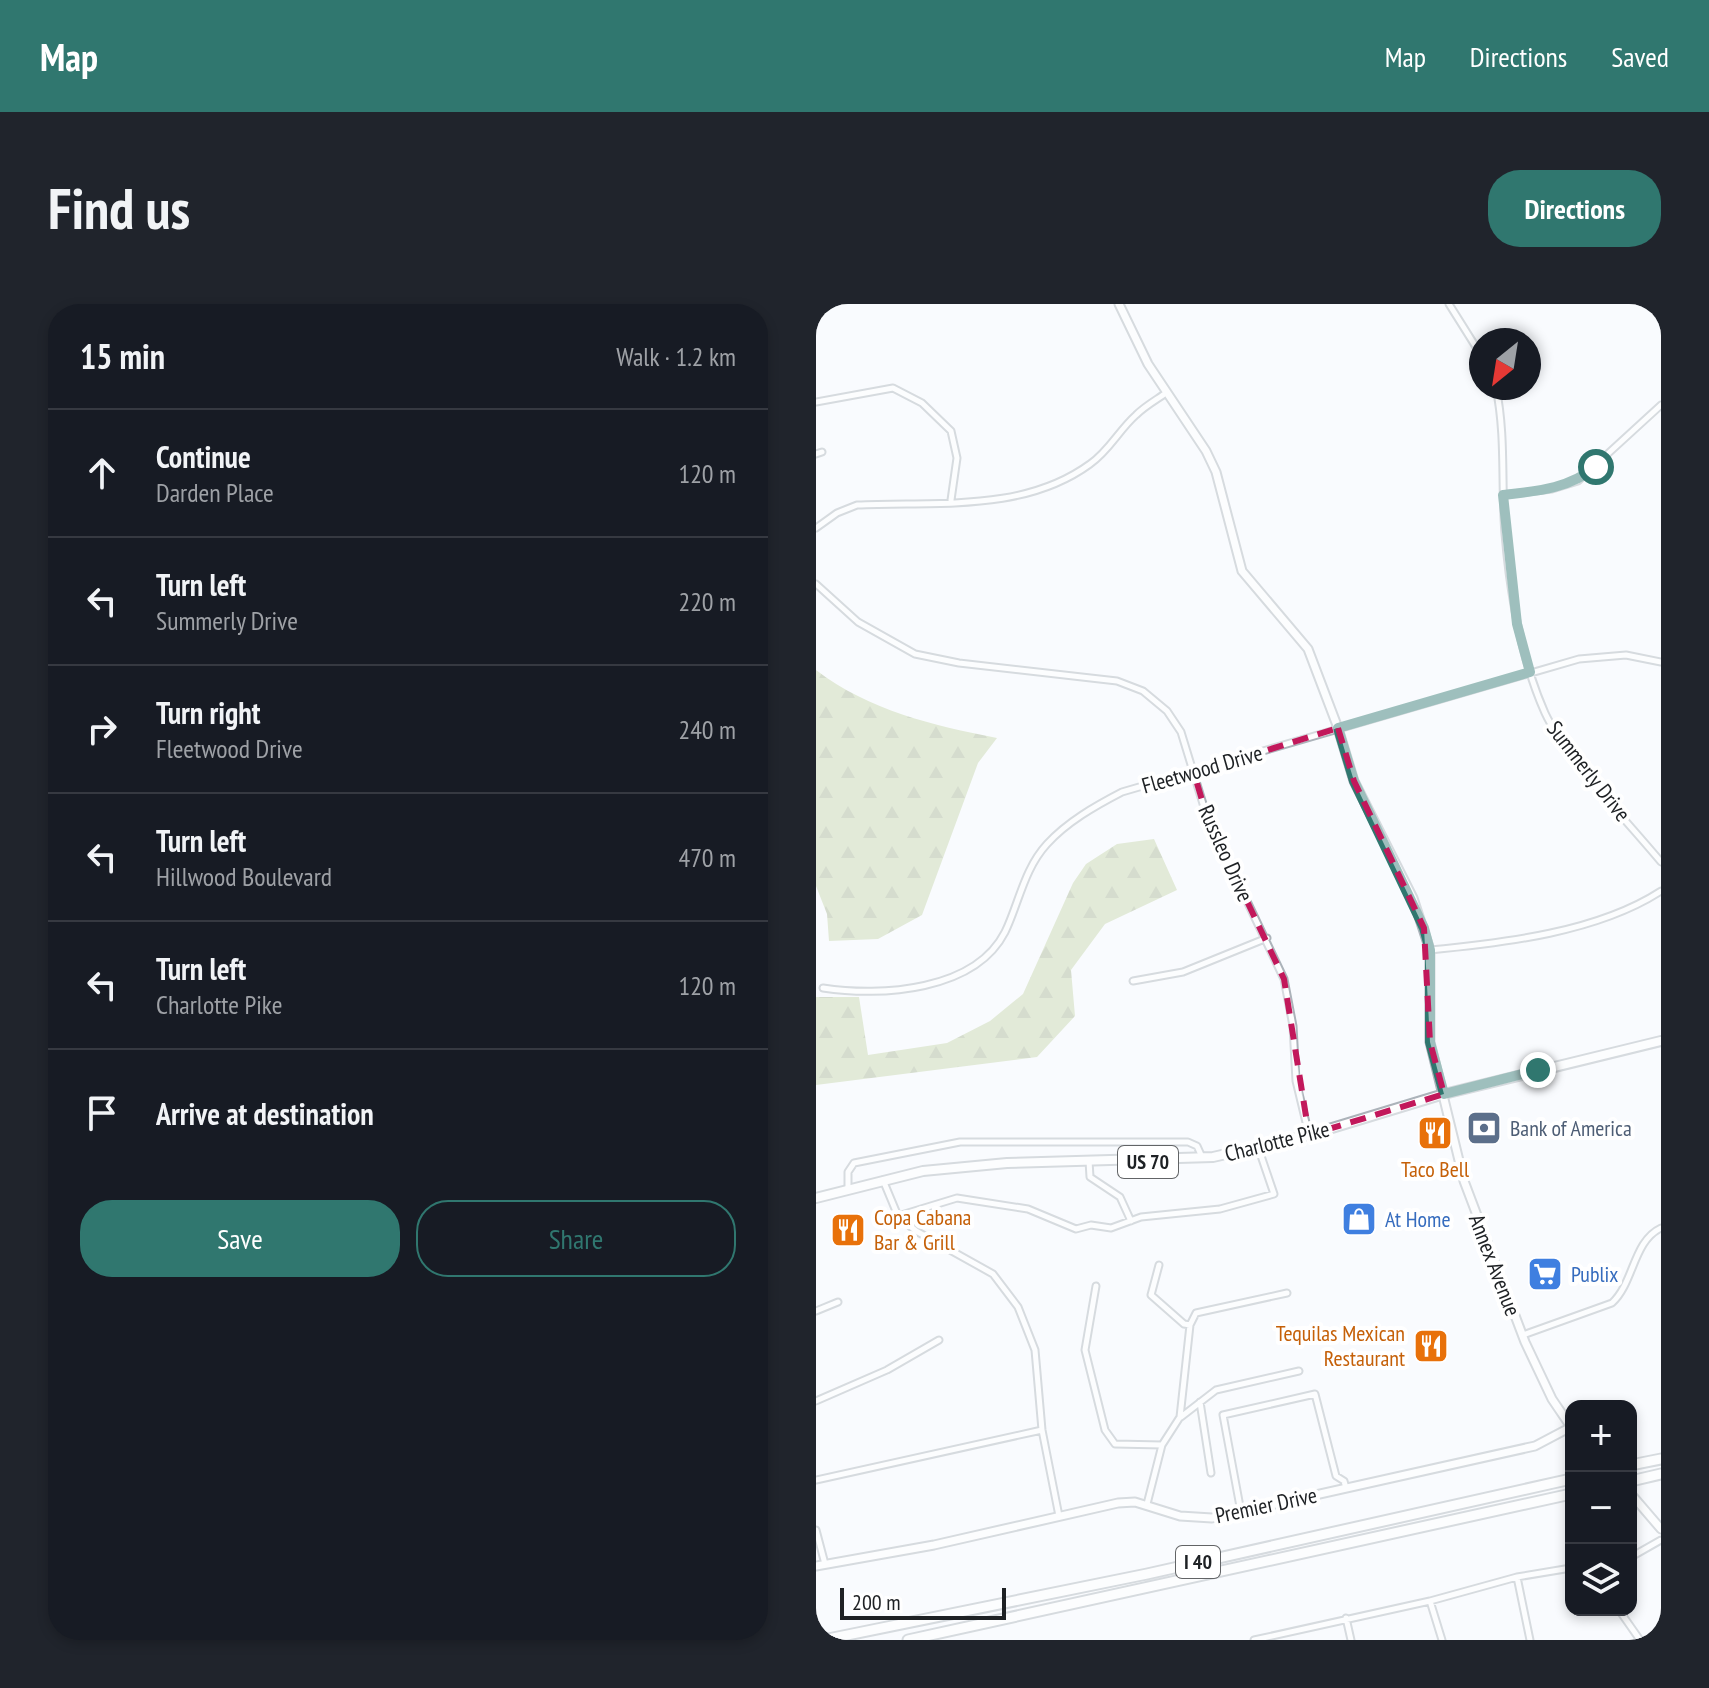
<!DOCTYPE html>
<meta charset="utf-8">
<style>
body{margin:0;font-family:"PT Sans Narrow",sans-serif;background:#20242c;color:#f1f3f6}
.controls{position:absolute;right:24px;bottom:24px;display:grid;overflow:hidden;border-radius:16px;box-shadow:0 4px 12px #0003}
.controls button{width:72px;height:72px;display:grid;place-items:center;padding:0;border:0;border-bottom:2px solid #363941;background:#171b24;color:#f1f3f6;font:40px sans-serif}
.compass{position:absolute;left:653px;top:24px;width:72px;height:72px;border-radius:50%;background:#171b24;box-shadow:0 4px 12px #0003;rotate:210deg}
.scale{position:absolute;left:24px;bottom:20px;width:166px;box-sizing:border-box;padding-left:8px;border:4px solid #1e2124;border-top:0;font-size:22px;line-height:28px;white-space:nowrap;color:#1e2124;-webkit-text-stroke:6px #fff;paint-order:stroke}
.stop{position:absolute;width:24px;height:24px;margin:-18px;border:6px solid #30776f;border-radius:50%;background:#fff}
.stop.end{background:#30776f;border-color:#fff;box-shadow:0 2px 8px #0008}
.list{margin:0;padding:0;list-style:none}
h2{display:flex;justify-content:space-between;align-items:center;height:104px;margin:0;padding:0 32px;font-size:34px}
h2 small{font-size:26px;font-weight:400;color:#9ea1a6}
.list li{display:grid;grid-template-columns:52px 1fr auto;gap:24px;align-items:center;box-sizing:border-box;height:128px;padding:0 32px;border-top:2px solid #363941}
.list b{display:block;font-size:30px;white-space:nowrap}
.list p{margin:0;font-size:26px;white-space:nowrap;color:#9ea1a6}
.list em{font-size:26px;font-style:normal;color:#9ea1a6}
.actions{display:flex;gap:16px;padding:24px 32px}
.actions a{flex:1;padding:18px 0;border:2px solid #30776f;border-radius:32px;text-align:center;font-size:28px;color:#30776f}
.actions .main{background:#30776f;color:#fff}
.icon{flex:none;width:44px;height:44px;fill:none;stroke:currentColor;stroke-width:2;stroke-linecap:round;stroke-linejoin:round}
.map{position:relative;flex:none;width:845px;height:1336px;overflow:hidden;border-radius:32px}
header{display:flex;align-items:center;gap:48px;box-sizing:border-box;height:112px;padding:0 40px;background:#30776f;color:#fff}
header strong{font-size:38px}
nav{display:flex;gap:44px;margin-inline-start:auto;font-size:28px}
.intro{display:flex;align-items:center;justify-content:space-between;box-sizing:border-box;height:192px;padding:0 48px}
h1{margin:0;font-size:56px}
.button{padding:20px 36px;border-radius:32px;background:#30776f;color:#fff;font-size:28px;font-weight:700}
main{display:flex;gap:48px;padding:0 48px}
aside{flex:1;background:#171b24;border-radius:32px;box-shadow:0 4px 12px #0003}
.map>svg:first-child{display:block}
</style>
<header>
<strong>Map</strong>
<nav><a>Map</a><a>Directions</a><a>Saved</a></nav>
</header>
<div class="intro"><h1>Find us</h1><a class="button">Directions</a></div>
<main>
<aside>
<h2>15 min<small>Walk · 1.2 km</small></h2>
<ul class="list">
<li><svg class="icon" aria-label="ahead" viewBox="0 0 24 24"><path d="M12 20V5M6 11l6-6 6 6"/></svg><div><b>Continue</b><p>Darden Place</p></div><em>120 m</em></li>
<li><svg class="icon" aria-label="left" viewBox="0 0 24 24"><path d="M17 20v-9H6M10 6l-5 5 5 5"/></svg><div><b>Turn left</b><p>Summerly Drive</p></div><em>220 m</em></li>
<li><svg class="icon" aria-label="right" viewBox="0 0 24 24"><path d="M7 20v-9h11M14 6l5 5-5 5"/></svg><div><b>Turn right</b><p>Fleetwood Drive</p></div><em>240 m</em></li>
<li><svg class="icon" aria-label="left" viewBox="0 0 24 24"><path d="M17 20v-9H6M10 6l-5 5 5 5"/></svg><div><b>Turn left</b><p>Hillwood Boulevard</p></div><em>470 m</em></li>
<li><svg class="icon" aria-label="left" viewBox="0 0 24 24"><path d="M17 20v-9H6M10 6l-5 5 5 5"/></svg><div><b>Turn left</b><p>Charlotte Pike</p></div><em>120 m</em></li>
<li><svg class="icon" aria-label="arrive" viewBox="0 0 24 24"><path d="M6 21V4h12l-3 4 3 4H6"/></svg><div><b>Arrive at destination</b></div></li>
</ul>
<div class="actions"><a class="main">Save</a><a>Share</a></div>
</aside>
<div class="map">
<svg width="845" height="1336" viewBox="0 0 845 1336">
<defs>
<pattern id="forest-firs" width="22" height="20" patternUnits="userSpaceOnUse" patternTransform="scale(2)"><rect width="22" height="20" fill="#c5d5ac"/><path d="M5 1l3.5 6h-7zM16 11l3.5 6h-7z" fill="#a9b794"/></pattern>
</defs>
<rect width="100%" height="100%" fill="#f9fbfe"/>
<path fill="url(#forest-firs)" d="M0,366C54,407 116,421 181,434L162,459L106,611L62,635L13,637L11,610L0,582Z
M338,535L361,586L289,620L255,666L259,712L221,753L0,781V693H43L52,751L131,739L174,717L207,690L257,579L270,560L301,540Z"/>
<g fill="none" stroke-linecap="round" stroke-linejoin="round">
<g stroke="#acb3ba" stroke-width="9">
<path id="street" d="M633,0L665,51
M680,84C690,131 685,182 689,230C694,290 704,353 729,409C750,454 811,517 845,558
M0,98L77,84L106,99L135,127L141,154L135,196
M0,150L6,148
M687,191L736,185L762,177L845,101
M0,224L21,209L41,201C119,197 207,209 274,160C293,147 303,126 320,111C329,102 340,96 350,89
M0,280L42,318L99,350L143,359L301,377L327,387L351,407L365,428L391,513L468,675L477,722L480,777L493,831
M614,646C688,639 782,628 845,587
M317,677L367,668L451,634
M7,684C65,693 159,687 189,628C203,599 208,565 231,540C251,518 279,502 306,488L763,355L810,351L845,358
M273,857L274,873L304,893L315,917
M67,876L82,912L100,927L177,970L202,1003L219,1046L226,1126L243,1212
M32,885V868L38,859L144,838H372L381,842L386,853
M82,912L141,894L212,905L260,925L275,921L295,924L325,913L404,905L458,890L442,843
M343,961L335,991L368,1020L374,1021
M280,982L269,1046L289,1126L299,1140L346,1141
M0,1007L22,998
M707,1031L796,999C818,979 817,937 845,924
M0,1097L71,1066L123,1036
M384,1098L395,1169
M365,1113L400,1086L483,1067
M0,1176L226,1126
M331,1200L346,1141L364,1113L374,1021L380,1009L471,989
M425,1208L407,1111L499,1090L520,1172L528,1177L530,1184
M0,1226L9,1260
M815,1253L845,1236
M701,1273L714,1336
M614,1297L626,1336
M803,1306L824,1336
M530,1314L535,1336
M438,1336L614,1297L701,1273L755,1264"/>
</g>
<g stroke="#acb3ba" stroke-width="11">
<path id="secondary" d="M303,0L332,60L390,147L400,168L426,267L492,345L522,424L538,477L597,594L614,646V738L648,877L709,1038L736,1095L755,1123
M815,1190L845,1225
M0,1262L118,1241L302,1199L319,1198L364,1212L396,1214L719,1142L755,1123"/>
</g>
<g stroke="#acb3ba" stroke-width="12">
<path id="primary" d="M0,894L107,867L191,859L397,853L493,831L628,790L845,737"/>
</g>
<g stroke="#acb3ba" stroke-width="13">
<path id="highway" d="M815,1161L845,1155
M815,1177L845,1170
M7,1336L331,1270L755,1175
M92,1336L755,1190"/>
</g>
<use href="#street" stroke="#fff" stroke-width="5"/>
<use href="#secondary" stroke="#fff" stroke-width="7"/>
<use href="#primary" stroke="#fff" stroke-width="8"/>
<use href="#highway" stroke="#fff" stroke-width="9"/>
</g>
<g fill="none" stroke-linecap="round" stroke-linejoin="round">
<path stroke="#30776f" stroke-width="10" d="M722,766L628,790L614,738V646L608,624L538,477L522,424L714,368L701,320L687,191C722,187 751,185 780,163"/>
</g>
<path d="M0 0H845V1336H0ZM522,424L538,477L608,624L614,738L628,790L493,831L468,675L391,513L378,469Z" fill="#f9fbfe" fill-opacity=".55" fill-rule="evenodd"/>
<path fill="none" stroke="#c2185b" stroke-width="6" stroke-dasharray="16 10" stroke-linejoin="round" d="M522,424L538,477L608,624L614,738L628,790L493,831L468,675L391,513L378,469Z"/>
<defs>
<g id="bank-square" transform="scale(1.8)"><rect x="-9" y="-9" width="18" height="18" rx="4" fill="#5c6f8a" stroke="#fff"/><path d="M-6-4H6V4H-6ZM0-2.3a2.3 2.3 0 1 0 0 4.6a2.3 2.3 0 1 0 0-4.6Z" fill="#fff"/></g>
<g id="restaurant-square" transform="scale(1.8)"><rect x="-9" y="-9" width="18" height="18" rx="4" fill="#e8710a" stroke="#fff"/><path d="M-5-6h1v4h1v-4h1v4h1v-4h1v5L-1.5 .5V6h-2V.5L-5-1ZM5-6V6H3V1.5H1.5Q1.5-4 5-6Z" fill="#fff"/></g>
<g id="shop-square" transform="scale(1.8)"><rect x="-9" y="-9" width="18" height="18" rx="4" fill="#3f7fe0" stroke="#fff"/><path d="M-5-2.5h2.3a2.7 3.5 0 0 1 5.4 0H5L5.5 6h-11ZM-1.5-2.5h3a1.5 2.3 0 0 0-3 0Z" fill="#fff"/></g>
<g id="supermarket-square" transform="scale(1.8)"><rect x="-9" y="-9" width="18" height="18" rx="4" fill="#3f7fe0" stroke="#fff"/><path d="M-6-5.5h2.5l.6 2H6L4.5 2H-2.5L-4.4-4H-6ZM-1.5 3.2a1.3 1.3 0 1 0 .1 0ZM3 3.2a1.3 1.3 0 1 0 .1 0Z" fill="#fff"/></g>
</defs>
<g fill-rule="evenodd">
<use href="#bank-square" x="668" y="824"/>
<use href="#restaurant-square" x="619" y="829"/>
<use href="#shop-square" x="543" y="915"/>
<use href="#restaurant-square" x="32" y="926"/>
<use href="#supermarket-square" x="729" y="970"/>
<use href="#restaurant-square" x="615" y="1042"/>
</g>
<g text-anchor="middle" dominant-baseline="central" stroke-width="8" stroke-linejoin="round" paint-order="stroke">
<g fill="#fff" stroke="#626466" stroke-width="2">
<rect x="302" y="842" width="60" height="32" rx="6"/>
<rect x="360" y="1242" width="44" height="32" rx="6"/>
</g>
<g font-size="20" font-weight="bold" fill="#1e2124">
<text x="332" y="858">US 70</text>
<text x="382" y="1258">I 40</text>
</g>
<g font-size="22" fill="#1e2124" stroke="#fff">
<text transform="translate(386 465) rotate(-16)">Fleetwood Drive</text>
<text transform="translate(773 467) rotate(52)">Summerly Drive</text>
<text transform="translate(410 549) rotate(66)">Russleo Drive</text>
<text transform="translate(461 837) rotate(-14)">Charlotte Pike</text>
<text transform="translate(679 961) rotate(69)">Annex Avenue</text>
<text transform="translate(450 1201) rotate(-12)">Premier Drive</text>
</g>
<g font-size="22" fill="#4e5e75" stroke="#fff" text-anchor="start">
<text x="694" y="824">Bank of America</text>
</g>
<g font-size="22" fill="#c56008" stroke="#fff">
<text x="619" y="865">Taco Bell</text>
<text x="58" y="913" text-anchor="start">Copa Cabana<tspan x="58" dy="25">Bar &amp; Grill</tspan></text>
<text x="589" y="1029" text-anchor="end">Tequilas Mexican<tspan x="589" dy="25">Restaurant</tspan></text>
</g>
<g font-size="22" fill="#366cbe" stroke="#fff" text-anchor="start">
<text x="569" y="915">At Home</text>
<text x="755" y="970">Publix</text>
</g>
</g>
</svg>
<div class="controls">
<button>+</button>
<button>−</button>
<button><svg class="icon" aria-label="layers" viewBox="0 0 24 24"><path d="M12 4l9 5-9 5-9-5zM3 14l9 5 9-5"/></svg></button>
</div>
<svg class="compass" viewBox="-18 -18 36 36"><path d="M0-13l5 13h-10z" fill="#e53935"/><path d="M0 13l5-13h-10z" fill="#9ea1a6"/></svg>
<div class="scale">200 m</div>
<div class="stop" style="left:780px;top:163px"></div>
<div class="stop end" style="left:722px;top:766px"></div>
</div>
</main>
